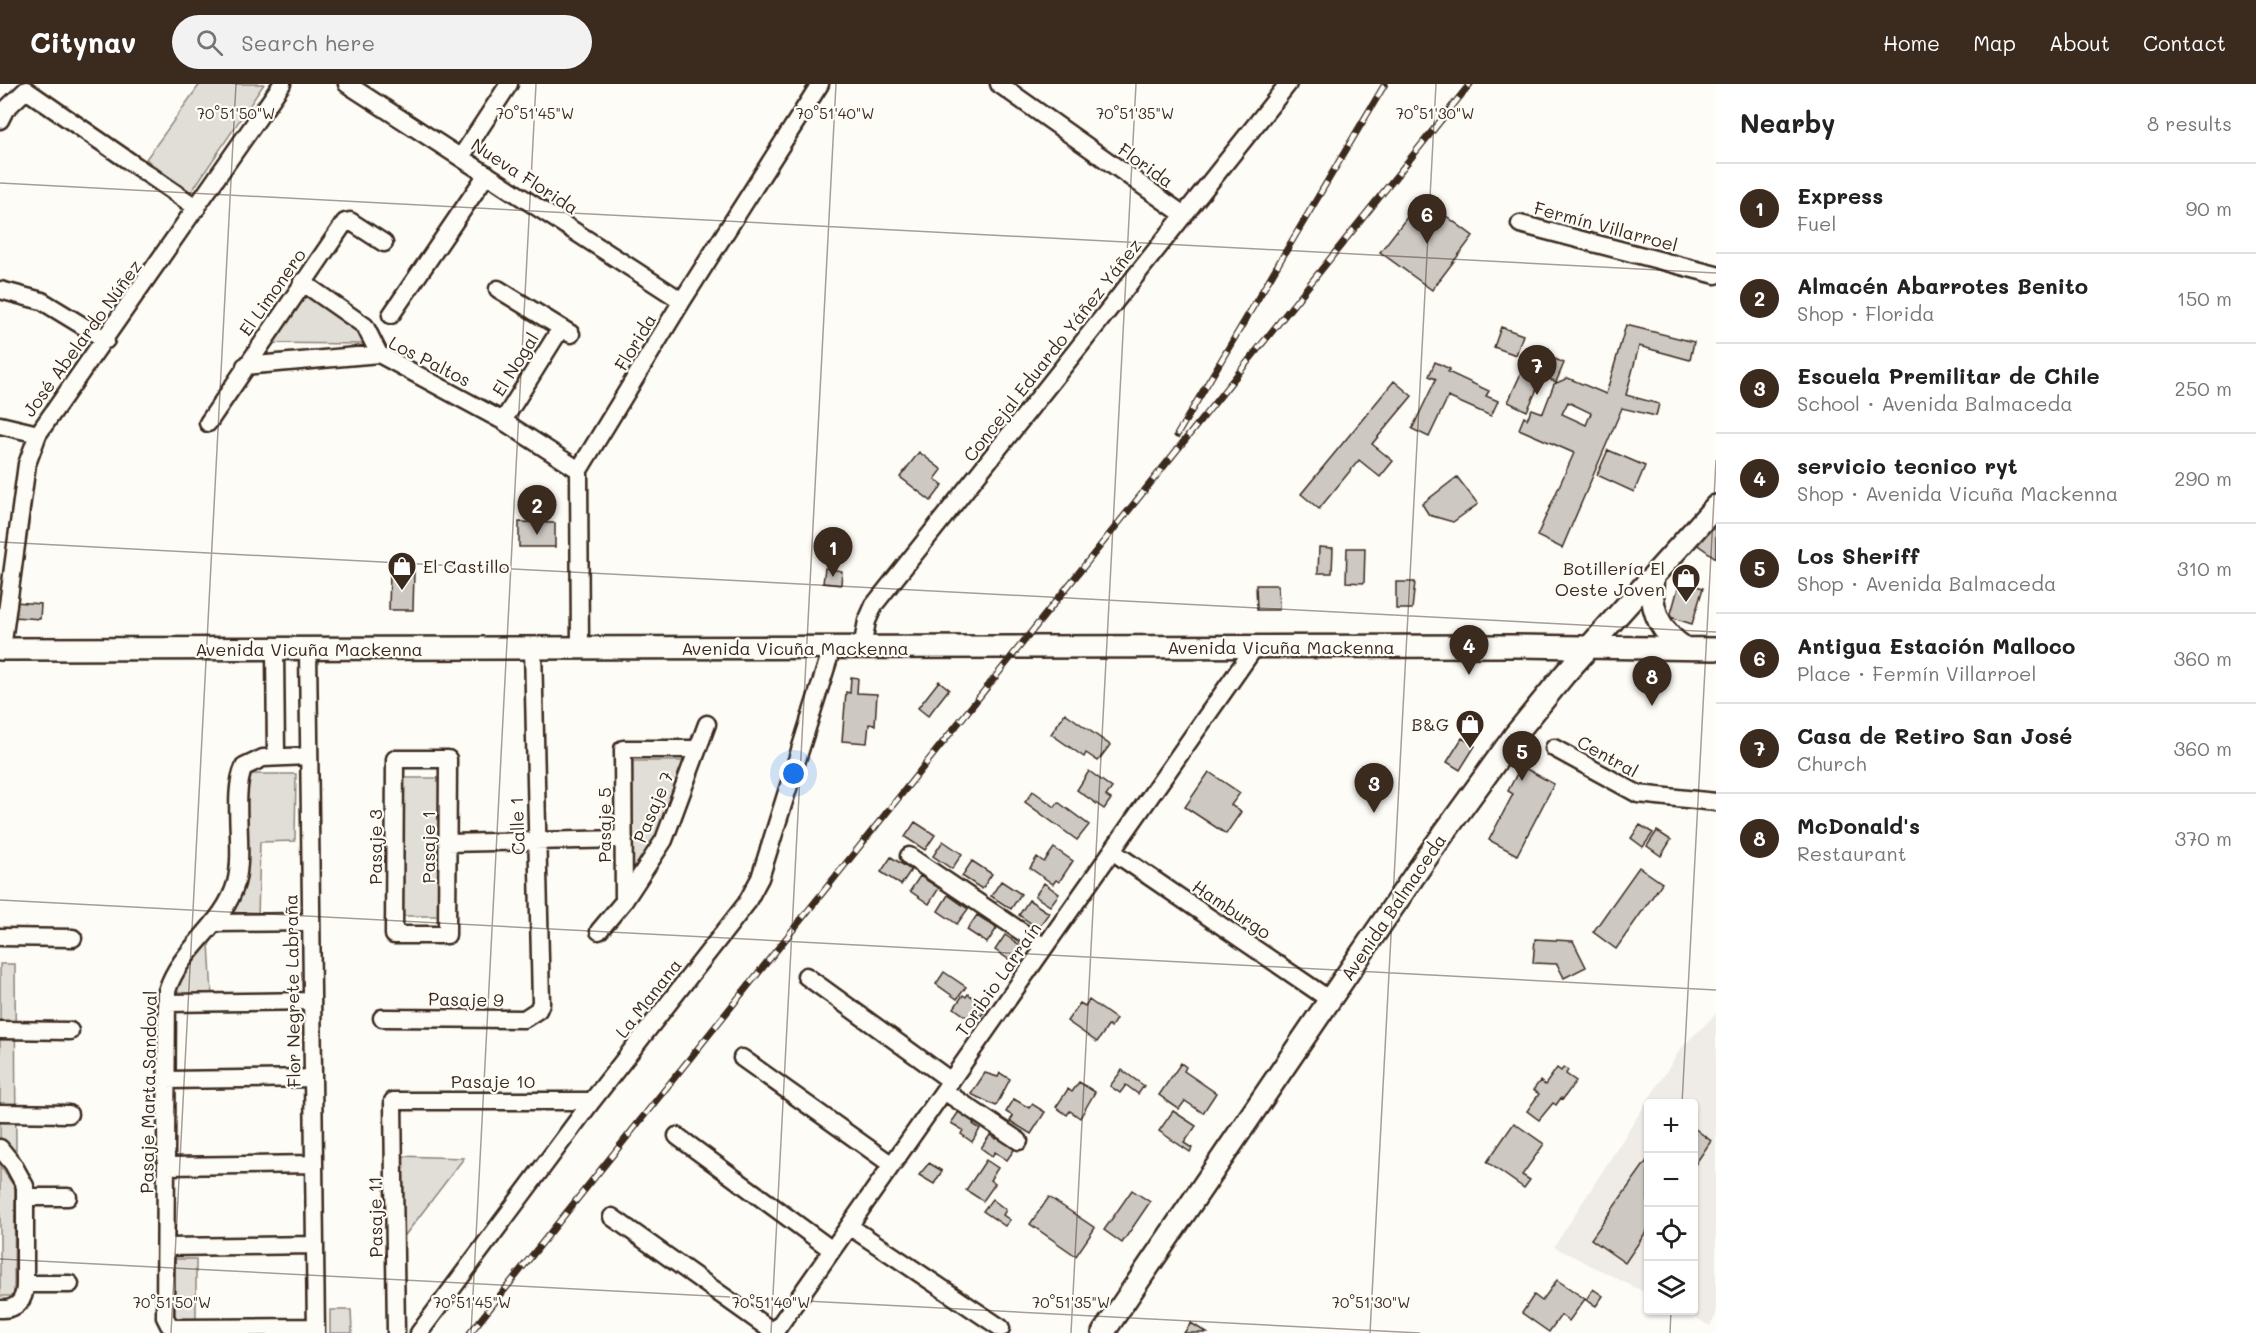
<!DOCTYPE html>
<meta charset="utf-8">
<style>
body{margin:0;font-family:Mali,sans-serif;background:#f2f2f2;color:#222}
.controls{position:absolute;right:18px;bottom:18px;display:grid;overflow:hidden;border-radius:6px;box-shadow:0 2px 4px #0004}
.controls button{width:54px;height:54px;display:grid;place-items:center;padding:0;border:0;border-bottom:2px solid #e0e0e0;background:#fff;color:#222;font:30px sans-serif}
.you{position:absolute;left:794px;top:690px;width:21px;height:21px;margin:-15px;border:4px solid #fff;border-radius:50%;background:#1a73e8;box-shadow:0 0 0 9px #1a73e833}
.badge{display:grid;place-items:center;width:39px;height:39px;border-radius:50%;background:#3b2a1e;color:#fff;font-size:20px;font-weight:700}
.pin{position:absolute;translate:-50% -50px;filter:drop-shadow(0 2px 3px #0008)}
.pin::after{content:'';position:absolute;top:32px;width:21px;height:18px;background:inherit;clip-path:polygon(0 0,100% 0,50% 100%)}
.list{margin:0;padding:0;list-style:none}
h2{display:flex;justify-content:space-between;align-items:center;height:78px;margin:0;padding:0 24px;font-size:26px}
h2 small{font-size:20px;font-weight:400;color:#767676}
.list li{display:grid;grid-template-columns:39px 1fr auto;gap:18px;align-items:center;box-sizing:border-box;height:90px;padding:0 24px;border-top:2px solid #e0e0e0}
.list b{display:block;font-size:22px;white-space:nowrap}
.list p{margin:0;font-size:20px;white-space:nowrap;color:#767676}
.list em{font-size:20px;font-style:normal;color:#767676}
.icon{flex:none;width:33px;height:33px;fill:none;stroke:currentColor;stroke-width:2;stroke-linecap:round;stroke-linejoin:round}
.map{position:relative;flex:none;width:1716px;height:1249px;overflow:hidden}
header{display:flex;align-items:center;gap:36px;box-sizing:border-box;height:84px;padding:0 30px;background:#3b2a1e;color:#fff}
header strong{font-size:28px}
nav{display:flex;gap:33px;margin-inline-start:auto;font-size:21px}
.search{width:420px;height:54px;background:#f2f2f2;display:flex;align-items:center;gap:15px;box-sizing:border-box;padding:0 21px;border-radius:33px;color:#767676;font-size:22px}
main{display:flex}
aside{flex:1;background:#fff}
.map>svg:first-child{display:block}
</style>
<header>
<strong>Citynav</strong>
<div class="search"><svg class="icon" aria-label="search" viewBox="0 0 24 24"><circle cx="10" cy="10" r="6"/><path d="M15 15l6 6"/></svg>Search here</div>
<nav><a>Home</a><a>Map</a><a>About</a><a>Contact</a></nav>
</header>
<main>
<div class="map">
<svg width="1716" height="1249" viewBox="0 0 1716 1249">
<rect width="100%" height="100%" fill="#fdfcf7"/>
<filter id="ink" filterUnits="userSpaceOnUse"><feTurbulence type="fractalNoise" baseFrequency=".0167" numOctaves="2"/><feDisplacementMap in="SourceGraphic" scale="12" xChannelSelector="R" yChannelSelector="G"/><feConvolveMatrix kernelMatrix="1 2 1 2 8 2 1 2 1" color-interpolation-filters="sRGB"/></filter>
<g filter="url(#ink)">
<path fill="#efece7" d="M1716,930V1231L1710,1242L1681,1227L1694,1226V1020H1648V1210L1554,1163L1682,963Z"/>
<path fill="#e1ded7" stroke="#8e847a" stroke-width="1.5" d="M200,0H264L190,110L146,75Z
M295,201L365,248V260L257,259Z
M627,677H688L661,752L628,802Z
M247,690H296L295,757L260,758L258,834L224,835Z
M402,694H443V832H401Z
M209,859L212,912L172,914L188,880Z
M0,880H15L16,1076L0,1059Z
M397,1072L464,1074L399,1159Z
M0,1082L15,1103L14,1212H0Z
M174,1175H196V1236H175Z
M330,1226H351L352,1249H330Z"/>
<path fill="#cdc8c2" stroke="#3b2a1e" stroke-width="1.5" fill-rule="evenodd" d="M1422,114L1473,152L1432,206L1380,168Z
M1626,241L1694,258L1690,276L1639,262L1626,311L1659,320L1656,332L1622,324L1562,464L1537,452L1574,369L1519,345L1524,333L1527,335L1532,325L1543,329L1554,300L1568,294L1606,310ZM1568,318L1591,329L1586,341L1562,330Z
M1501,243L1523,251L1516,271L1494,263Z
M1532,265L1564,279L1556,298L1543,292L1527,327L1508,318Z
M1435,278L1450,285L1448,288L1489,307L1486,312L1498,317L1491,332L1448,313L1429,353L1412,345L1436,295L1429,292Z
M1394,297L1412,312L1372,360L1393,377L1380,393L1359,376L1319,425L1301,410Z
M1608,366L1645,382L1634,408L1597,391Z
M919,368L942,386L935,395L943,401L931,417L900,393Z
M1457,393L1478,420L1453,438L1429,431L1422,420Z
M519,438L555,439V463H519Z
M1708,441L1716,447V474L1695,459Z
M1319,463L1333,464L1332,489H1318Z
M1347,464H1365L1364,499L1346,498Z
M825,484L842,487L841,501L823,499Z
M390,487L414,488L413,526H389Z
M1680,497L1703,504L1692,540L1670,533Z
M1396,498H1415L1412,525H1396Z
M1256,501H1278L1279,526H1257Z
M15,518L41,520L40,535L14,533Z
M851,593L858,594L857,609L877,610L875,641L869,640L867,659L842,657L846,608L850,609Z
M939,597L949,605L928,632L918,624Z
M1065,629L1110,661L1098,677L1086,669L1084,673L1051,650Z
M1462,654L1475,662L1460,686L1447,678Z
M1521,682L1554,700L1517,771L1489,756L1513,710L1508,707Z
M1089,687L1112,704L1106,712L1111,715L1104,725L1077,706Z
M1209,688L1240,709L1231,721L1241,728L1226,750L1185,723Z
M1033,707L1055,723L1058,718L1089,741L1077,756L1025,718Z
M915,738L935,751L925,766L905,753Z
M1640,741L1653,749L1643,763L1631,754Z
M1657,747L1671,756L1661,772L1647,762Z
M943,757L962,770L952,785L933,772Z
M1054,764L1073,777L1059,798L1056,796L1053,800L1030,784L1037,773L1044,778Z
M891,773L911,786L901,801L881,788Z
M972,777L992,790L982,805L962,792Z
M1639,783L1662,799L1616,865L1593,848Z
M920,792L939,804L929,820L910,807Z
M1001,797L1021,810L1011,825L991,812Z
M1044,799L1059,810L1050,822L1035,812Z
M948,811L968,825L957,840L938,827Z
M1029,816L1049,829L1038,844L1019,831Z
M977,831L997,844L987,859L967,846Z
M1005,851L1024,864L1014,879L995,866Z
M1535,855L1573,857L1586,883L1564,894L1557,880L1533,879Z
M944,888L966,903L957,915L936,900Z
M968,910L987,924L981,932L976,928L971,936L954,924L963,911L966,913Z
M1089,916L1116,935L1111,943L1109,941L1097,958L1067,937L1080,919L1085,922Z
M1181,979L1186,983L1184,987L1216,1009L1203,1029L1185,1017L1179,1025L1159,1011Z
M1564,983L1568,986L1566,990L1576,997L1563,1015L1561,1014L1556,1021L1553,1019L1539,1036L1527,1027L1539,1010L1533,1006L1540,997L1545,1001L1557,984L1561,987Z
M1122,986L1144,1002L1138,1010L1126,1001L1120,1009L1110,1002Z
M985,989L998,993L1000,989L1010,995L996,1022L971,1010Z
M1079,998L1095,1008L1080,1034L1070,1027L1067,1031L1056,1023L1068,1005L1072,1008Z
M1014,1015L1029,1024L1032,1020L1045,1028L1031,1050L1010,1037L1013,1032L1006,1028Z
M960,1026L976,1036L973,1040L980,1045L972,1058L961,1050L963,1046L951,1039Z
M1173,1027L1196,1042L1184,1059L1192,1064L1190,1068L1159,1047Z
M1514,1039L1544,1060L1522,1091L1530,1096L1524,1104L1487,1078Z
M1694,1044L1711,1057L1694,1082Z
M990,1051L996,1055L999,1051L1016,1063L1007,1076L995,1068L992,1072L981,1064Z
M1648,1075V1145L1625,1179L1591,1155Z
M986,1076L998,1084L990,1096L995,1100L983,1117L966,1106Z
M929,1079L942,1087L934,1100L919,1091Z
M1132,1106L1150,1118L1122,1159L1104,1146Z
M1049,1113L1095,1144L1076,1172L1030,1140Z
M992,1115L1006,1126L1003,1131L1010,1136L1005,1142L983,1127Z
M1557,1196L1585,1215L1569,1237L1561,1231L1549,1248L1522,1229L1534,1211L1542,1217Z
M1593,1205L1603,1212L1596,1222L1586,1216Z
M1191,1239L1207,1249H1184Z"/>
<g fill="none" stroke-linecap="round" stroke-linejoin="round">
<g stroke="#3b2a1e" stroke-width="21">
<path id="minor" d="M347,0L682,217
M999,0L1184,131
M0,36L5,26L26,6L197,124
M461,73L509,0
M1520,140L1716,191
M302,198L365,242L379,270
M498,205L571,250
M0,206L42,217L106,256
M391,231L487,90
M245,282L379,270L503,337L579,386
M503,337L561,244
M208,339L345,138L350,137L384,159
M0,341L38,350
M580,564L579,386L682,217L820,0
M862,564L867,537L874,521L1288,0
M2,565L27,380L38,350L282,0
M275,565L276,672
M308,565L316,1249
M1554,664L1638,710L1716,718
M308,672L263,674L244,683C231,711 245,765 236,799C224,842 180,864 167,907L165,1233L169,1241L177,1244L316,1243
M395,675H448L447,851H394Z
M447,759L624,755
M1112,767L1330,916
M909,772L1044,863
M624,817L623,665H697
M215,839L311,838
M599,847L624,817L664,756L707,640
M0,853L73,854
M806,892L951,997
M166,919L312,917
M382,934L524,935L538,926L541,919L533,564
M0,946L70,947
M742,974L892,1081
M166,996L313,994
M944,1007L1019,1057
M0,1029L69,1030
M677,1052L832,1166
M0,1064L13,1080L25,1102V1200C25,1216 17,1226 0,1225
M166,1082L314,1080
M25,1113H68
M612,1133L775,1249
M849,1142L1001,1244
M166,1163L315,1161
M25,1200H70
M396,1249L393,1017H592
M419,1249L592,1017L746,820L760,794L832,564
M774,1249L1255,563"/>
</g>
<g stroke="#3b2a1e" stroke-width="26">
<path id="major" d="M1653,492C1649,522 1658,546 1683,563
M0,565L1516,562L1716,565
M1103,1249L1429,770L1515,651L1564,591L1716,422"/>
</g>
<use href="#minor" stroke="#fdfcf7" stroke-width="16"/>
<use href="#major" stroke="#fdfcf7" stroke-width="21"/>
<g stroke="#3b2a1e" stroke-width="7">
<path id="rail" d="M1177,351L1385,0
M470,1249L1470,0"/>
</g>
<use href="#rail" stroke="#fdfcf7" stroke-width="4.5" stroke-dasharray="14" stroke-linecap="butt"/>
</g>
</g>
<path fill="none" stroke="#3b2a1e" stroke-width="1.5" stroke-opacity="0.45" d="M0,99L1716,189M0,458L1716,548M0,816L1716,906M1682,1020L1716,376M0,1175L1420,1249M171,1249L236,0M471,1249L536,0M771,1249L836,0M1071,1249L1136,0M1370,1249L1436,0M1670,1249L1671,1226"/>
<defs>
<g id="shop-pin" transform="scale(1.5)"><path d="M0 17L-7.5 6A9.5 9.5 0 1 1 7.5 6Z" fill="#3b2a1e" stroke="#fdfcf7"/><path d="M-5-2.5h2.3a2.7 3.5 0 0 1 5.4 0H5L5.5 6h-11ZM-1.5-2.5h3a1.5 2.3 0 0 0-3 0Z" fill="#fff"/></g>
</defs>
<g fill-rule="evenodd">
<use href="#shop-pin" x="402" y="482"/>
<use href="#shop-pin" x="1686" y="494"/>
<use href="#shop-pin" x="1470" y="640"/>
</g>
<g text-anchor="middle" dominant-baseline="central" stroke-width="4.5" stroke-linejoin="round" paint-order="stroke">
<g font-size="18" fill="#3b2a1e" stroke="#fdfcf7">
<text transform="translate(1146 81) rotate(35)">Florida</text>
<text transform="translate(525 92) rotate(33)">Nueva Florida</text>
<text transform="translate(1606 142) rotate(15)">Fermín Villarroel</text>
<text transform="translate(272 208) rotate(-55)">El Limonero</text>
<text transform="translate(82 254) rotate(-54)">José Abelardo Núñez</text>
<text transform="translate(635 258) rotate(-59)">Florida</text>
<text transform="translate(1052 266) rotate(-52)">Concejal Eduardo Yáñez Yáñez</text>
<text transform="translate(430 277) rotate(27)">Los Paltos</text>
<text transform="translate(515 280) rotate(-58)">El Nogal</text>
<text x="1281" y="563">Avenida Vicuña Mackenna</text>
<text x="795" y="564">Avenida Vicuña Mackenna</text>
<text x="309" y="565">Avenida Vicuña Mackenna</text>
<text transform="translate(1608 672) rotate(29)">Central</text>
<text transform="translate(653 723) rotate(-67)">Pasaje 7</text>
<text transform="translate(604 741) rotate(-90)">Pasaje 5</text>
<text transform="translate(517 742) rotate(-92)">Calle 1</text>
<text transform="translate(375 763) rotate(-90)">Pasaje 3</text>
<text transform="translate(428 763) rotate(-90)">Pasaje 1</text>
<text transform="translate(1393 823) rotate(-56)">Avenida Balmaceda</text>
<text transform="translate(1232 825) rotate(34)">Hamburgo</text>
<text transform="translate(998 895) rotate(-55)">Toribio Larraín</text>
<text transform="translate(292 907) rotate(-91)">Flor Negrete Labraña</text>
<text transform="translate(648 914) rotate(-52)">La Manana</text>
<text transform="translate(466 915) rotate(1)">Pasaje 9</text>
<text x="493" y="997">Pasaje 10</text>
<text transform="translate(148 1008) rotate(-89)">Pasaje Marta Sandoval</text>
<text transform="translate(375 1133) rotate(-91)">Pasaje 11</text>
</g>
<g font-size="18" fill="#3b2a1e" stroke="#fdfcf7" text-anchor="end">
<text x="423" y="482" text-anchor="start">El Castillo</text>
<text x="1665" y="484">Botillería El<tspan x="1665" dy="21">Oeste Joven</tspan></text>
<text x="1449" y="640">B&amp;G</text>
</g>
</g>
<g font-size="15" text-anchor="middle" fill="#3b2a1e" stroke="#fdfcf7" stroke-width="4.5" stroke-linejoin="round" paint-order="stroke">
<text x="236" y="35">70°51'50"W</text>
<text x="535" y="35">70°51'45"W</text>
<text x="835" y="35">70°51'40"W</text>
<text x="1135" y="35">70°51'35"W</text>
<text x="1435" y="35">70°51'30"W</text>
<text x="172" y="1224">70°51'50"W</text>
<text x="472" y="1224">70°51'45"W</text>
<text x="771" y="1224">70°51'40"W</text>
<text x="1071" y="1224">70°51'35"W</text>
<text x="1371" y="1224">70°51'30"W</text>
</g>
</svg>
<div class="controls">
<button>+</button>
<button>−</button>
<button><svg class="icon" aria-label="locate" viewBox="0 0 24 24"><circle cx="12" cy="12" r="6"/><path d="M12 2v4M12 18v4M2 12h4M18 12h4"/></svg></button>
<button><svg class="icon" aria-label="layers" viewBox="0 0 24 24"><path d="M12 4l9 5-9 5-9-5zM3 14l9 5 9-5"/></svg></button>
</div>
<div class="you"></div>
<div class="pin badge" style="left:833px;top:493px">1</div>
<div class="pin badge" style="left:537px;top:451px">2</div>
<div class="pin badge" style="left:1374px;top:729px">3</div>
<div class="pin badge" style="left:1469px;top:591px">4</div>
<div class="pin badge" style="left:1522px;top:697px">5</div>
<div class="pin badge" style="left:1427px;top:160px">6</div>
<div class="pin badge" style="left:1537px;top:311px">7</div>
<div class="pin badge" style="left:1652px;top:622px">8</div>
</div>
<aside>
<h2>Nearby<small>8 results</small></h2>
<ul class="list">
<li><span class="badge">1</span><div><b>Express</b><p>Fuel</p></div><em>90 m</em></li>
<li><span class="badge">2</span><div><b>Almacén Abarrotes Benito</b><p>Shop · Florida</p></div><em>150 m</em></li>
<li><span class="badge">3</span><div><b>Escuela Premilitar de Chile</b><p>School · Avenida Balmaceda</p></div><em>250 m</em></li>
<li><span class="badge">4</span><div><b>servicio tecnico ryt</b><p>Shop · Avenida Vicuña Mackenna</p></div><em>290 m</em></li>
<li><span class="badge">5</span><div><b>Los Sheriff</b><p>Shop · Avenida Balmaceda</p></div><em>310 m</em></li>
<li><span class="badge">6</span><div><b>Antigua Estación Malloco</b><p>Place · Fermín Villarroel</p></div><em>360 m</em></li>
<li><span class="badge">7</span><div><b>Casa de Retiro San José</b><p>Church</p></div><em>360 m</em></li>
<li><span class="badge">8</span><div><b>McDonald's</b><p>Restaurant</p></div><em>370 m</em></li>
</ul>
</aside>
</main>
